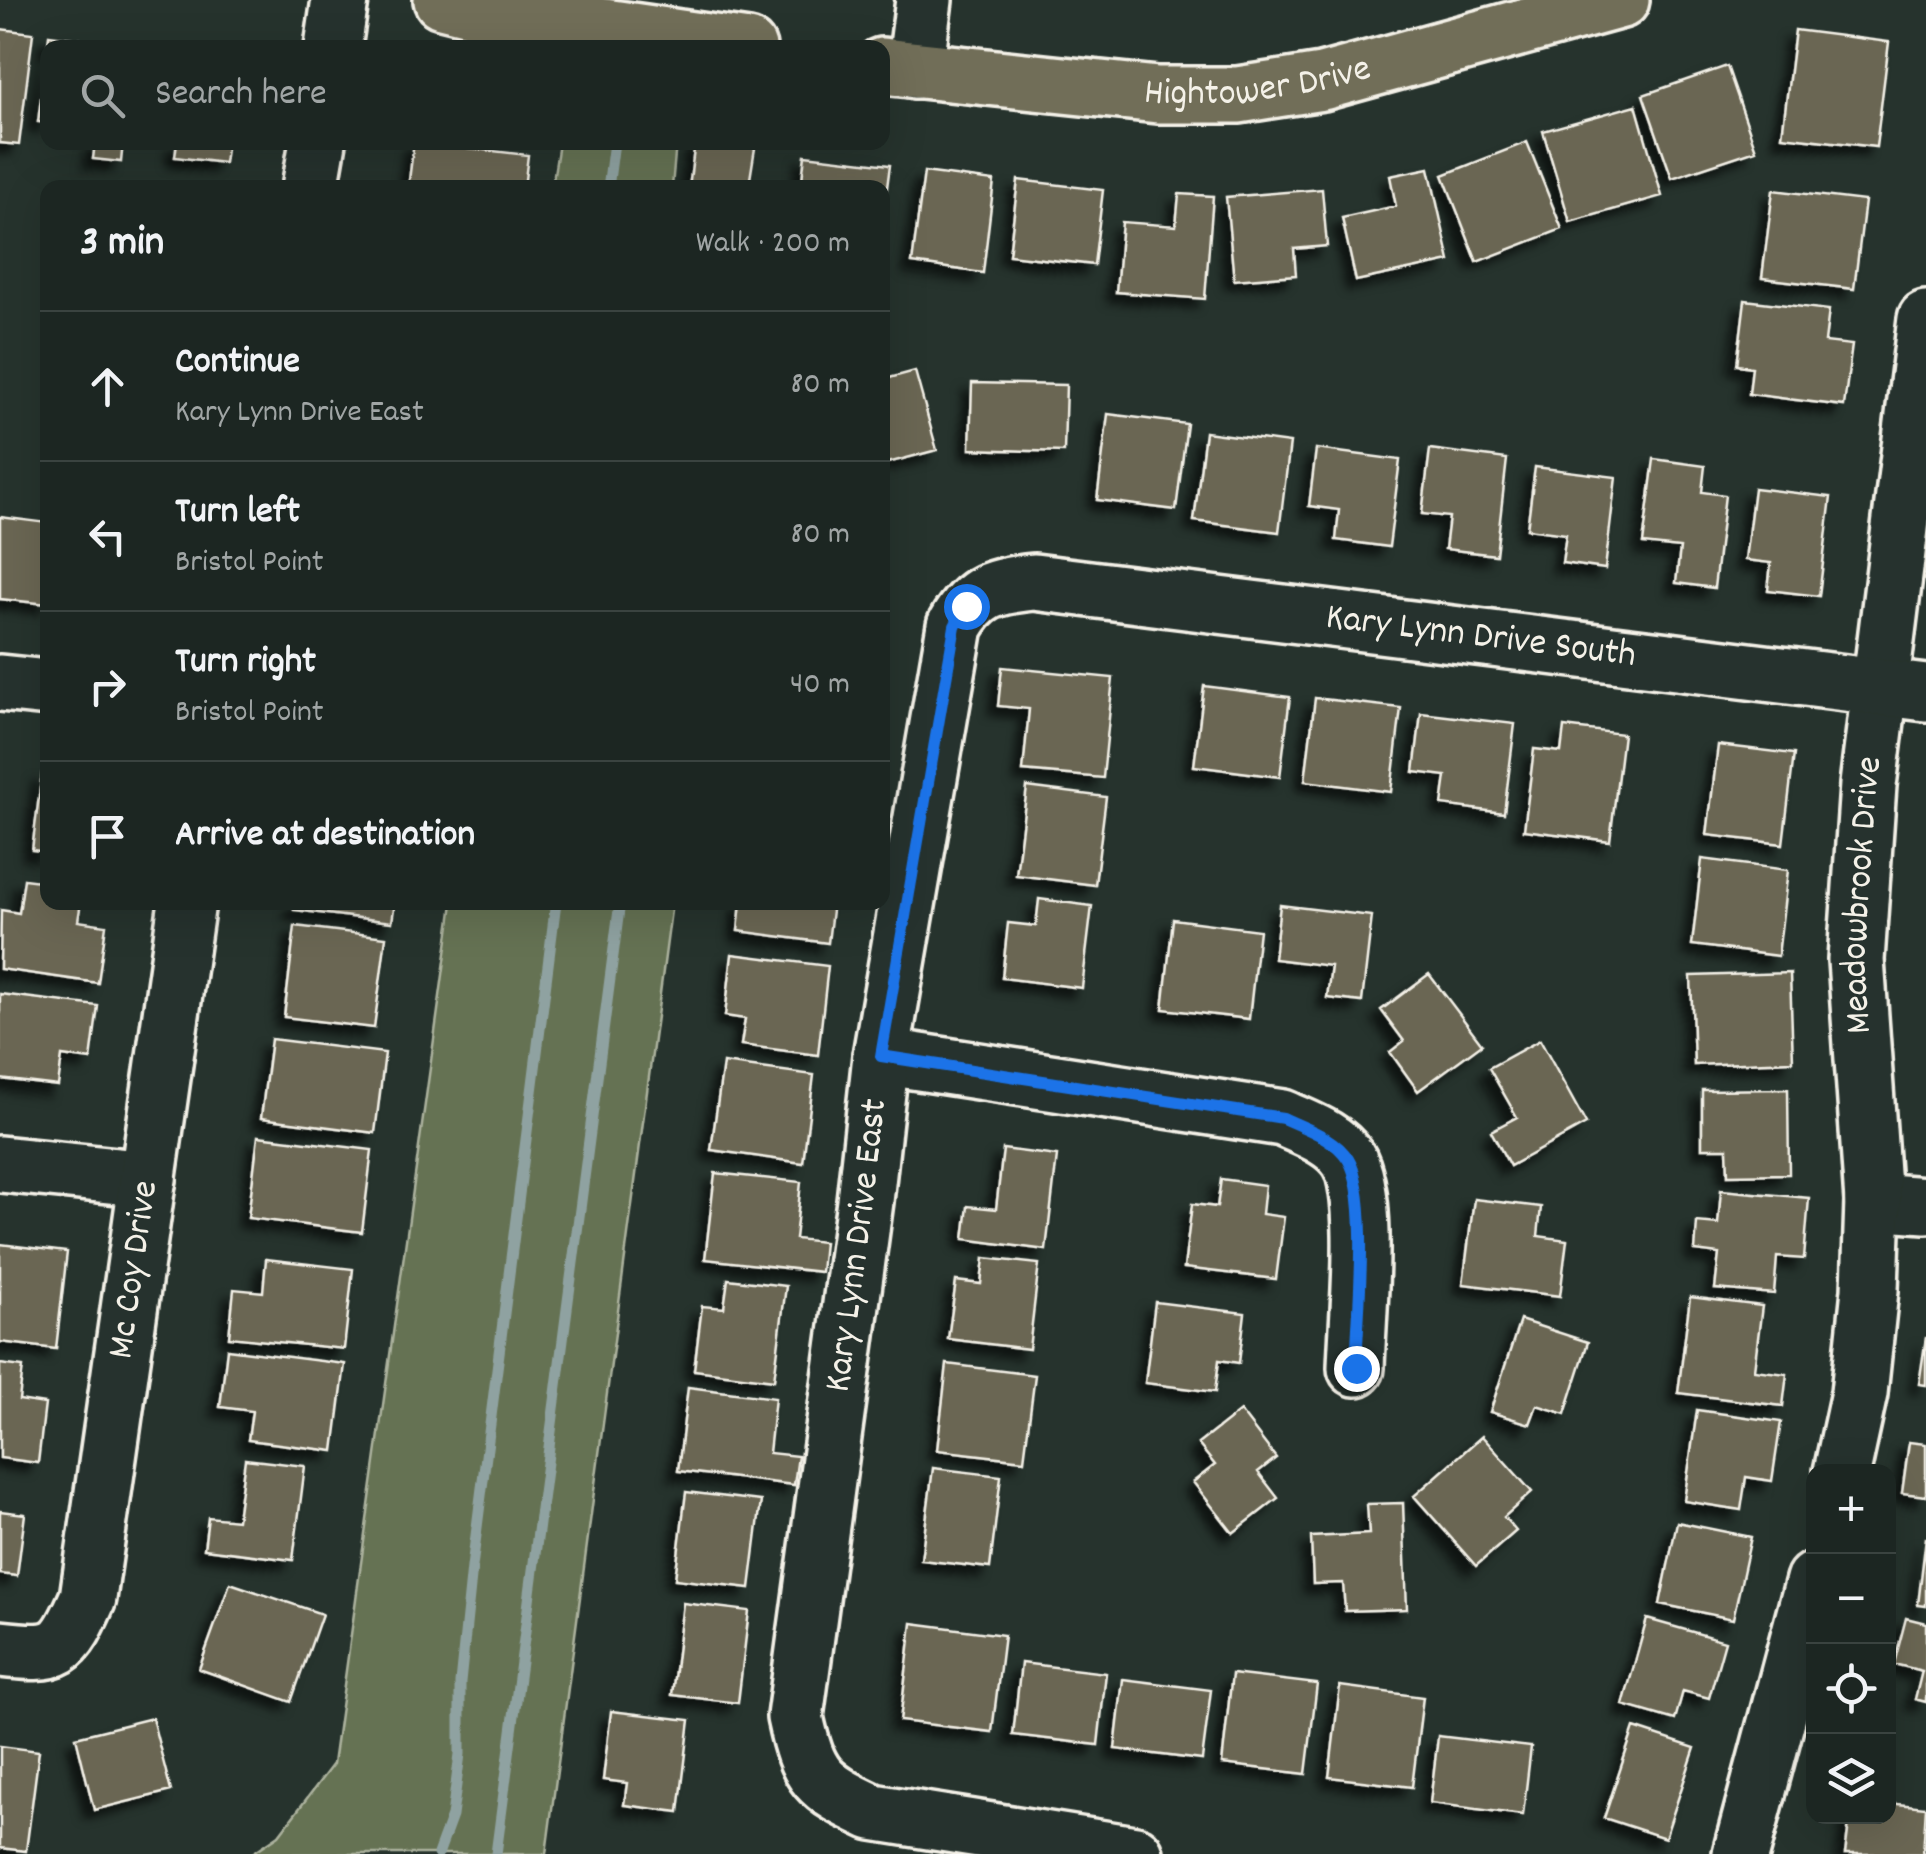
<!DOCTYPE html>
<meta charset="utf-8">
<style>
body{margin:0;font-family:Dekko,sans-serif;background:#252e2a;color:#f1f3f6}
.controls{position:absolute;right:30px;bottom:30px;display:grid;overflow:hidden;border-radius:20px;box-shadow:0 10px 40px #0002}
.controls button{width:90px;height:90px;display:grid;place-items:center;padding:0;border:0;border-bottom:2px solid #3a4340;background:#1c2622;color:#f1f3f6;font:50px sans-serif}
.stop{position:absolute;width:30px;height:30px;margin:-22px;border:8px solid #1a73e8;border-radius:50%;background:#fff}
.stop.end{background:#1a73e8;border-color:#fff;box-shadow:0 2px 10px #0008}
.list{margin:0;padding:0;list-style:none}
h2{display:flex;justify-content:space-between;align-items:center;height:130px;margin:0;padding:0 40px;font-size:42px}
h2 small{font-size:32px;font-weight:400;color:#a0a5a5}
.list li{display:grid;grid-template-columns:65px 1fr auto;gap:30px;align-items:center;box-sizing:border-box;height:150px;padding:0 40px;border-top:2px solid #3a4340}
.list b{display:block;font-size:38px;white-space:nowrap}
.list p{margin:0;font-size:32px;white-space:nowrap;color:#a0a5a5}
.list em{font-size:32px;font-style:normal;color:#a0a5a5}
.icon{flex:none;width:55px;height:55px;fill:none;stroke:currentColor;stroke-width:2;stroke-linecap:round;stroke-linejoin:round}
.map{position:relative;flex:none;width:1926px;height:1854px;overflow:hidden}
.search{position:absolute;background:#1c2622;box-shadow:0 10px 40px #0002;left:40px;top:40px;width:850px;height:110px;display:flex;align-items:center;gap:25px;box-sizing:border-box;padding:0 35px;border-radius:20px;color:#a0a5a5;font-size:38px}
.panel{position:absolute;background:#1c2622;box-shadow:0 10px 40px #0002;left:40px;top:180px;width:850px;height:730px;border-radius:20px}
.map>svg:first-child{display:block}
</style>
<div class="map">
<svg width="1926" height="1854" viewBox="0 0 1926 1854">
<defs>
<filter id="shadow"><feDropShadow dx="-9" dy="9" stdDeviation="5" flood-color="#0009"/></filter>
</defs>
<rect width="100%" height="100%" fill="#26332d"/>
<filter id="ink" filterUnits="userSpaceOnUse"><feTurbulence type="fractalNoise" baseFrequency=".01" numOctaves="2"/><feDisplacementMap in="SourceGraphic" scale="20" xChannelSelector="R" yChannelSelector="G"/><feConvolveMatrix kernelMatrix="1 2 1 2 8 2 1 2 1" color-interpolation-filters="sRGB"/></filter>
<g filter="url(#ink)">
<path fill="#657253" stroke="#acb29e" stroke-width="2.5" d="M559,143H676L672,187H552Z
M453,903H672L546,1854H251L279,1835L333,1764Z"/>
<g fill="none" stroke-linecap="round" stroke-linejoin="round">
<path stroke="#8fa2a1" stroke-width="11" d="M608,188L614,142
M438,1854L452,1816L460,1754V1683L472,1567L556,902
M496,1854L620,902"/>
</g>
<path fill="#6a6653" stroke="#f4f1e8" stroke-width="2.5" filter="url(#shadow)" d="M0,29L33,33L19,145L0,143Z
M1795,30L1889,42L1876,147L1782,136Z
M49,35L104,42V48H48V123L38,122Z
M1727,66L1756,150L1672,178L1643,95Z
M1636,105L1662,196L1570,222L1543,131Z
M95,142H123L121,162L93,159Z
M177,142H227L224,163L175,157Z
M414,142L528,155L524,188H408Z
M695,142L755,148L750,179L783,183L782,188H689Z
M1527,142L1562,229L1477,262L1443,175Z
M805,155L890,165L882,225V188H801Z
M1429,168L1450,261L1356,281L1342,218L1396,206L1390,176Z
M924,172L994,181L983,273L912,263Z
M1018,180L1103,190L1094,265L1009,255Z
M1322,189L1327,246L1294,249L1296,275L1234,280L1226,197Z
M1773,190L1865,201L1854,289L1762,278Z
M1179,194L1213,196L1205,299L1116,292L1122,222L1176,226Z
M1745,300L1829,310L1825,342L1852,345L1844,406L1749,394L1752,367L1737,365Z
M915,371L937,450L884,464L882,380Z
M972,383L1066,385L1064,452L970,449Z
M1108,414L1187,424L1176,510L1097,500Z
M1205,432L1290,443L1279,532L1194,521Z
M1316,449L1400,460L1389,547L1336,540L1339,510L1309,506Z
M1430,449L1507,459L1496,555L1445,549L1449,517L1422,514Z
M1654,459L1705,466L1702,492L1725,495L1714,588L1676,583L1680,548L1643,544Z
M1535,467L1616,477L1605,569L1562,563L1566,534L1527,529Z
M1754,488L1831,497L1819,596L1768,590L1771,563L1745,560Z
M0,517L48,523V604L0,599Z
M1002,667L1113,678L1103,778L1023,771L1029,709L998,706Z
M1204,686L1290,697L1280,777L1194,766Z
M1315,698L1401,708L1391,792L1305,781Z
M1421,713L1515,724L1504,813L1442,805L1446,776L1414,772Z
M1564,727L1623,734L1610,841L1524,830L1534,749L1561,752Z
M1718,745L1794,754L1783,844L1707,835Z
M42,773L48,774V852L32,850Z
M1027,787L1106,797L1095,885L1016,875Z
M1702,859L1788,870L1778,956L1692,945Z
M24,879L48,882V902H81L78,921L106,925L98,983L0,969L1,910L19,913Z
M1039,899L1092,906L1082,988L1002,978L1008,923L1036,926Z
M295,902H395L392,922L294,910Z
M741,902H833L828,943L738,931Z
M1280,905L1372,916L1362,1002L1327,998L1331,966L1274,959Z
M1173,919L1259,930L1249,1019L1163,1009Z
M295,926L386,937L374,1028L284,1017Z
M732,954L828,966L818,1055L741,1045L745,1019L725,1016Z
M1790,973L1793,1061L1694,1065L1691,976Z
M1429,974L1482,1044L1418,1091L1390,1052L1404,1041L1381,1010Z
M0,994L98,1006L91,1060L62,1056L58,1086L0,1079Z
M271,1039L385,1053L375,1133L261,1118Z
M1540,1040L1586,1124L1510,1166L1491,1131L1517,1117L1489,1068Z
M723,1063L814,1075L803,1163L711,1150Z
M1788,1089L1789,1174L1728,1175L1727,1148H1702V1090Z
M258,1136L372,1150L362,1232L248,1218Z
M1003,1149L1057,1156L1046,1250L964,1239L968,1206L996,1209Z
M715,1173L801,1182L795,1239L824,1242L821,1272L705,1259Z
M1221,1179L1265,1185L1262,1214L1284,1217L1276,1279L1184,1268L1192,1204L1217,1207Z
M1721,1190L1809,1198L1804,1259L1777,1257L1774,1294L1715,1289L1719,1254L1695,1251L1697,1222L1718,1224Z
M1474,1199L1541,1207L1538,1236L1567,1240L1560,1296L1463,1284Z
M0,1244L67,1252L56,1349L0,1342Z
M984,1258L1039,1264L1029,1349L948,1339L956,1281L981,1284Z
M266,1259L353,1269L344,1349L229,1337L234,1289L263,1292Z
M728,1279L786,1286L774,1380L694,1370L702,1306L724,1308Z
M1690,1297L1762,1306L1754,1370L1787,1374L1783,1406L1678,1393Z
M1155,1302L1245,1313L1239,1363L1219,1360L1215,1392L1145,1383Z
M1520,1320L1588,1342L1565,1414L1537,1405L1530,1424L1490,1412Z
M1926,1337V1385L1919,1384Z
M227,1349L345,1364L334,1451L248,1440L252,1411L220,1407Z
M0,1364L23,1367L19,1400L45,1404L38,1463L0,1458Z
M947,1364L1035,1375L1024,1460L937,1450Z
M688,1387L775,1398L769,1453L798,1456L794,1485L678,1471Z
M1697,1410L1781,1422L1772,1481L1746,1477L1741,1510L1684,1501Z
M1240,1411L1276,1458L1258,1472L1278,1498L1233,1533L1193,1482L1215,1465L1198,1444Z
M1482,1436L1532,1492L1504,1517L1516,1531L1476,1566L1414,1496Z
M1909,1442L1926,1444V1496L1902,1493Z
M245,1459L305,1466L293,1560L204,1549L208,1517L237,1520Z
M933,1468L1001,1476L990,1568L921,1560Z
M686,1492L761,1501L750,1588L675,1579Z
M1403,1503L1407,1609L1345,1611L1343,1583L1313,1584L1311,1537L1369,1534L1367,1504Z
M0,1511L25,1514L17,1576L0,1574Z
M1677,1522L1751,1537L1733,1619L1660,1604Z
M1926,1537V1606L1918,1605Z
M230,1583L322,1614L291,1702L199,1669Z
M683,1603L749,1611L738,1703L672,1695Z
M1906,1618L1926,1623V1702L1915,1699L1922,1671L1894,1664Z
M1647,1619L1725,1641L1709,1698L1683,1691L1675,1720L1623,1705Z
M912,1623L1004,1635L992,1732L900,1721Z
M1021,1663L1106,1673L1098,1745L1013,1735Z
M1232,1674L1317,1684L1306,1774L1222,1764Z
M1123,1679L1211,1690L1202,1760L1115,1749Z
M1340,1686L1423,1697L1412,1787L1329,1777Z
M611,1711L690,1720L679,1812L624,1805L627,1783L603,1780Z
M152,1718L171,1791L94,1810L76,1737Z
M1634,1728L1695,1748L1665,1838L1604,1818Z
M1438,1736L1531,1747L1523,1815L1430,1803Z
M0,1746L39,1751L26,1851L0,1848Z
M1888,1803L1926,1807L1923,1854H1845L1850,1816H1888Z"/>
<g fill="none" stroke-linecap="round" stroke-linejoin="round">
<g stroke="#f4f1e8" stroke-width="62">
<g id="minor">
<path d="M333,48L340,0"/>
<path d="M915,70L924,0"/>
<path d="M310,188L318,142"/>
<path d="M0,683L48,688"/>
<path d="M881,1056L1283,1118C1306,1129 1333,1137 1348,1159C1371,1195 1357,1322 1356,1368"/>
<path d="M0,1164L148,1179"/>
<path d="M1873,1201L1926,1205"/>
<path id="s1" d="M1842,1472L1859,1393L1870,1290L1873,1201L1856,960L1868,785L1926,319"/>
<path id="s2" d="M0,1649C60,1656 64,1652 88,1598L187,902"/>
<path id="s3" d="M1135,1854L873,1812C817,1786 808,1778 795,1717L865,1201L881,1056L955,626C975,590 995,586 1034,582L1926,693"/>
<path d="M1741,1854L1814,1580"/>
</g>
</g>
<g stroke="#f4f1e8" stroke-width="62">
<g id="major">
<path d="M442,0L474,8L748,48"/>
<path id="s4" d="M882,66L1158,95H1238L1322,82L1621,0"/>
</g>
</g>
<use href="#minor" stroke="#26332d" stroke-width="55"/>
<use href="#major" stroke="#716e59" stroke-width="55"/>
</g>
</g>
<g fill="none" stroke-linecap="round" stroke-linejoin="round" filter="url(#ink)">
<path stroke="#1a73e8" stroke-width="12" d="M966,606L955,626L881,1056L1283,1118C1306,1129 1334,1137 1348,1159C1371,1195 1357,1322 1356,1368"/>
</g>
<g text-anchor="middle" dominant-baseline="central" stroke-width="8" stroke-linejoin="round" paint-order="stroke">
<g font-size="38" fill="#f4f1e8" stroke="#26332d">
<text stroke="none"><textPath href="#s4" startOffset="378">Hightower Drive</textPath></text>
<text stroke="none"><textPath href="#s3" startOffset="2045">Kary Lynn Drive South</textPath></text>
<text stroke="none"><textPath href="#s1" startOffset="580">Meadowbrook Drive</textPath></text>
<text stroke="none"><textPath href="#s3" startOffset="872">Kary Lynn Drive East</textPath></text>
<text stroke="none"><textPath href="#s2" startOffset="448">Mc Coy Drive</textPath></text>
</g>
</g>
</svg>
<div class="controls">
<button>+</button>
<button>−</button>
<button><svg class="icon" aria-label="locate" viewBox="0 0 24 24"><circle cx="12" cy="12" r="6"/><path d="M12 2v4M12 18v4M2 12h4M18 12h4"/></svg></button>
<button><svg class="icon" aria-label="layers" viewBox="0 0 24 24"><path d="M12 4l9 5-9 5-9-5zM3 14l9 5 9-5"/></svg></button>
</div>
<div class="stop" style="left:966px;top:606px"></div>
<div class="stop end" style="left:1356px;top:1368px"></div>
<div class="search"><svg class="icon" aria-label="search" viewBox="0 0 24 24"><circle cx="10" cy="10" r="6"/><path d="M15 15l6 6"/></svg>Search here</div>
<section class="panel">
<h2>3 min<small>Walk · 200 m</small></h2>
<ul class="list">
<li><svg class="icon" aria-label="ahead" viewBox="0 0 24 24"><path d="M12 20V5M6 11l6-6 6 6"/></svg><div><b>Continue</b><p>Kary Lynn Drive East</p></div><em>80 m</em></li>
<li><svg class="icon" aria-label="left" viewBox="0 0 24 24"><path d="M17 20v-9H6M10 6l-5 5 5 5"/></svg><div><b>Turn left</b><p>Bristol Point</p></div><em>80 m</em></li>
<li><svg class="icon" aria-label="right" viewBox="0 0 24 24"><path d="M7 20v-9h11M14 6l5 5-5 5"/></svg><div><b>Turn right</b><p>Bristol Point</p></div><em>40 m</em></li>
<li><svg class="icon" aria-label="arrive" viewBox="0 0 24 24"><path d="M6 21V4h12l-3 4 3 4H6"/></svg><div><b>Arrive at destination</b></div></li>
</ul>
</section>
</div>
